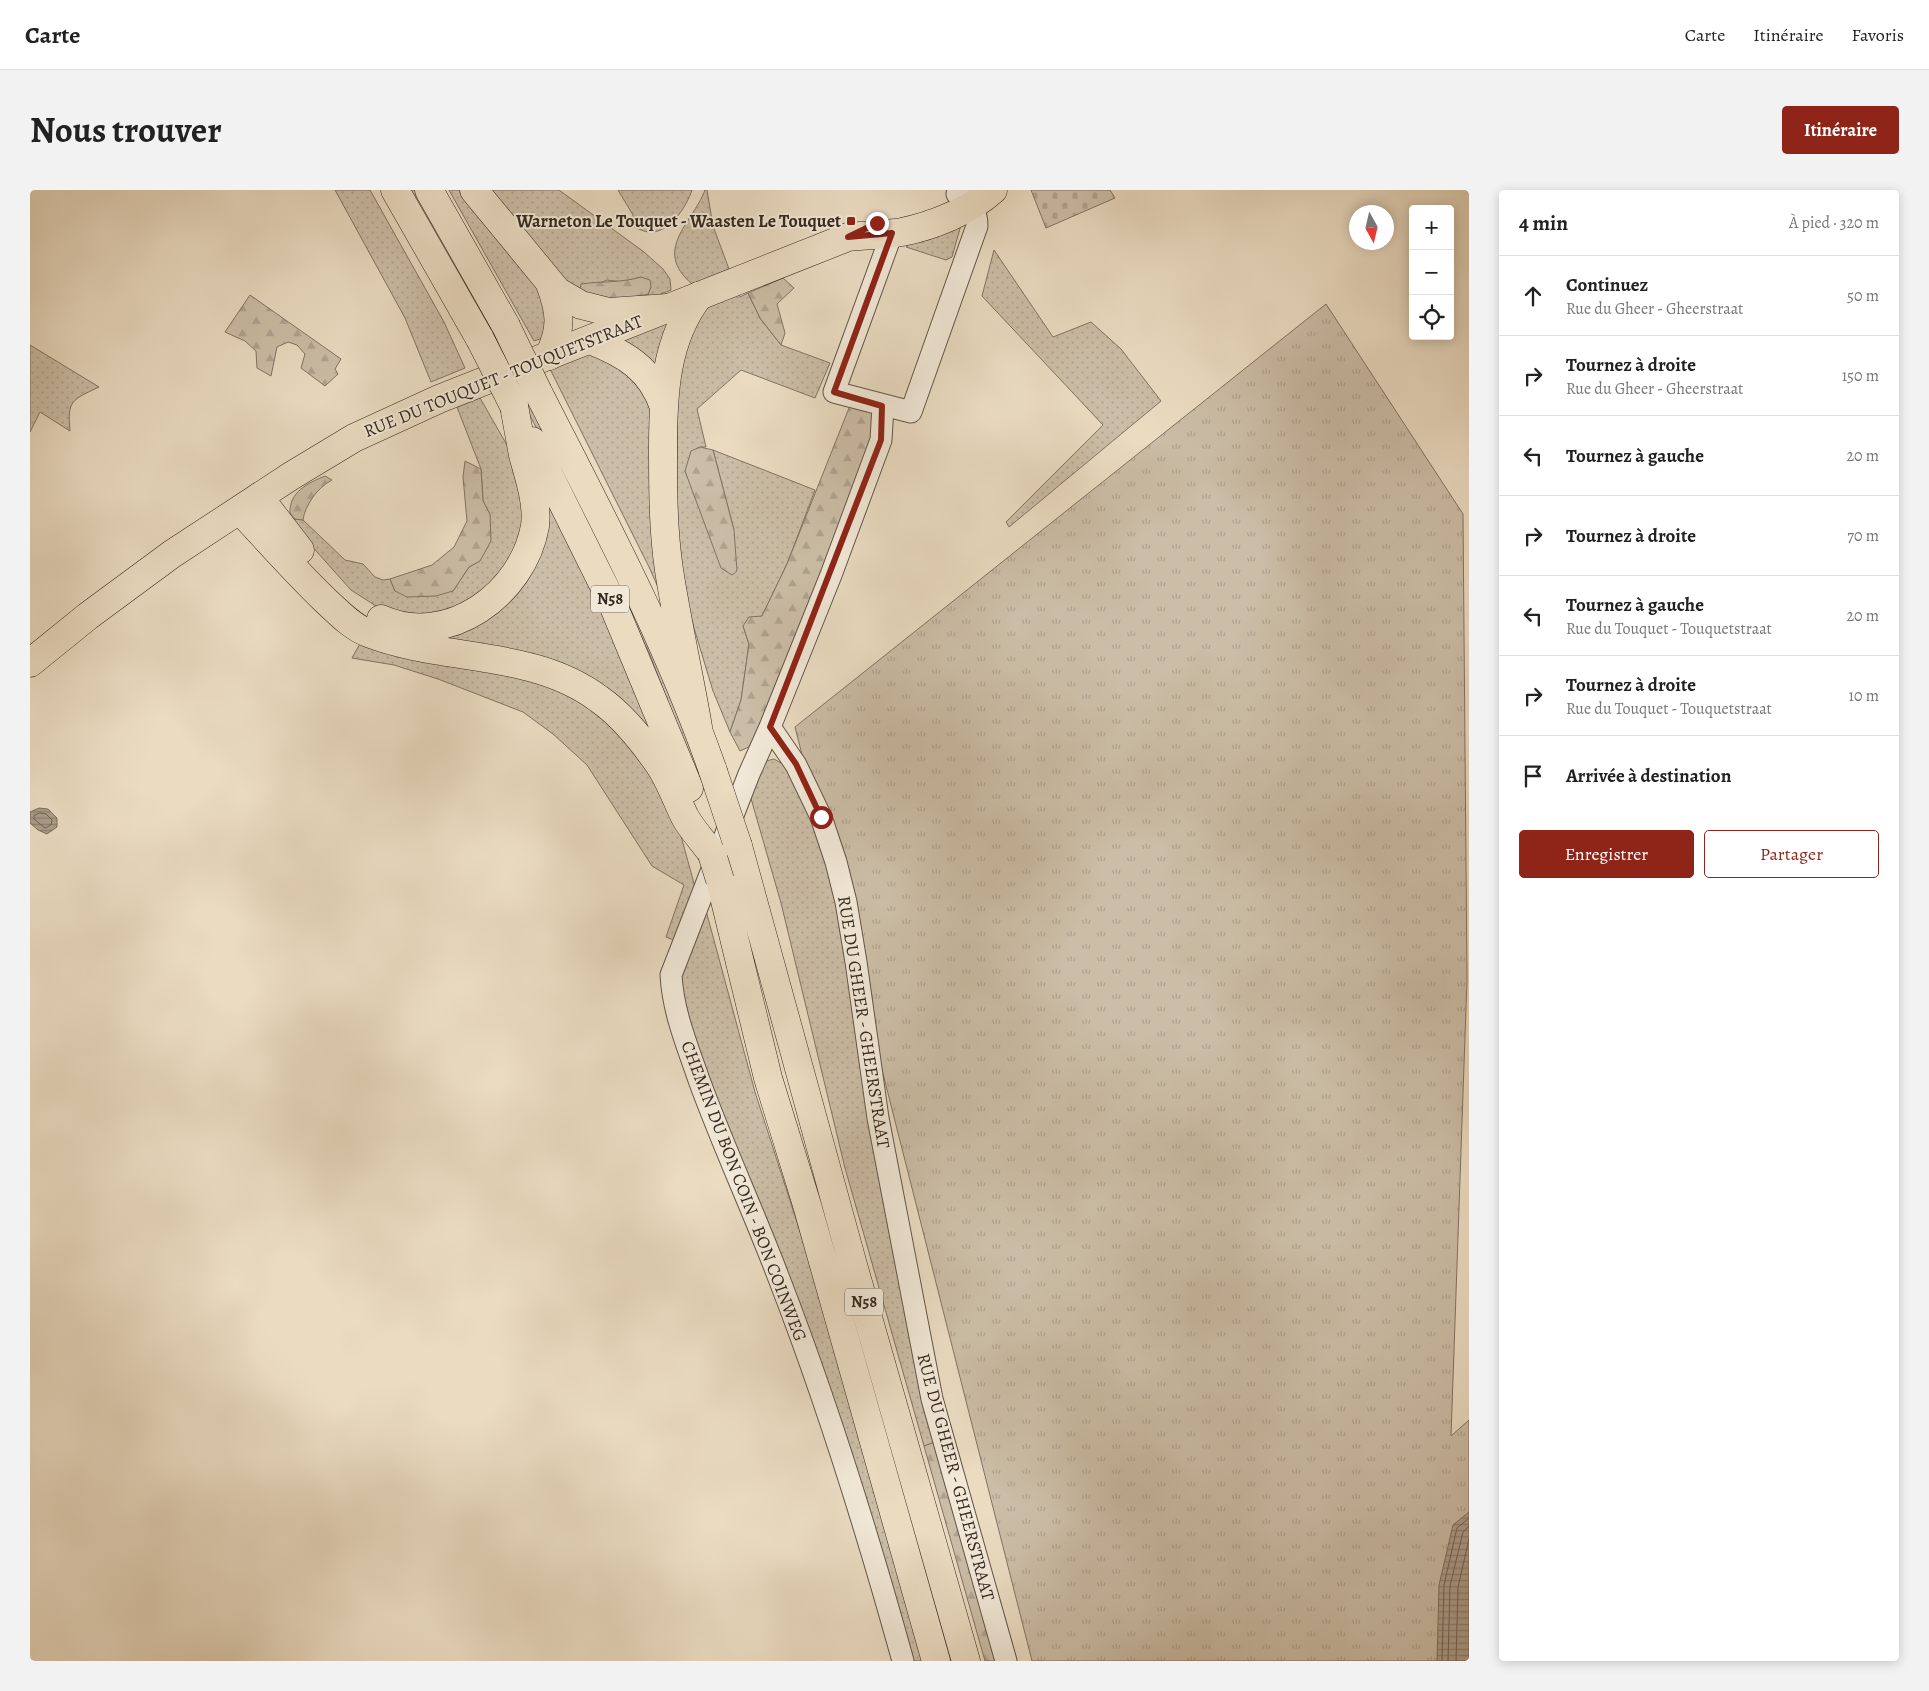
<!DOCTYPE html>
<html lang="fr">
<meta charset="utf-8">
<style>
body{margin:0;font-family:Alegreya,serif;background:#f2f2f2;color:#222}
.controls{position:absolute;right:15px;top:15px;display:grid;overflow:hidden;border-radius:5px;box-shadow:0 2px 12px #0003}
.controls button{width:45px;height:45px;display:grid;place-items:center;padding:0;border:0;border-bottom:1px solid #e0e0e0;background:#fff;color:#222;font:25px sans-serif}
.compass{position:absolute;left:1319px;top:15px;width:45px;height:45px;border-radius:50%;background:#fff;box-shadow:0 2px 12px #0003;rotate:172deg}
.stop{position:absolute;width:15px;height:15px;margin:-11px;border:4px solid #8f2418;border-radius:50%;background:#fff}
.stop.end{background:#8f2418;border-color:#fff;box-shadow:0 1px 5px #0008}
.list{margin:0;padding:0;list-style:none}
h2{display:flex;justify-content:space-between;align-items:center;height:65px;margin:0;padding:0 20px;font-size:21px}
h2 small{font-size:16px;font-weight:400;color:#767676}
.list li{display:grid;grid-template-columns:32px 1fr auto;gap:15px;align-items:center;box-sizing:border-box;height:80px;padding:0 20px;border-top:1px solid #e0e0e0}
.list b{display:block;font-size:19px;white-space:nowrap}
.list p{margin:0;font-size:16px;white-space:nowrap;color:#767676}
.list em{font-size:16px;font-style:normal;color:#767676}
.actions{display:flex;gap:10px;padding:15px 20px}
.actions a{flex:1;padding:11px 0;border:1px solid #8f2418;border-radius:5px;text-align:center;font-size:18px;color:#8f2418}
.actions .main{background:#8f2418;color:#fff}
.icon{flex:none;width:28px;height:28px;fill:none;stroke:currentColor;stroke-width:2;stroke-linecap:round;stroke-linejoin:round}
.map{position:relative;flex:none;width:1439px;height:1471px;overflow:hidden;border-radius:5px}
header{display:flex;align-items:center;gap:30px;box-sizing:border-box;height:70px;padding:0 25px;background:#fff;border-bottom:1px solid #e0e0e0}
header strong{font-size:24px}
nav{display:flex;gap:28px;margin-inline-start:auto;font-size:18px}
.intro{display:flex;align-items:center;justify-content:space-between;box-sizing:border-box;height:120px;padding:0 30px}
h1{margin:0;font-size:35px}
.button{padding:12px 22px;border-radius:5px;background:#8f2418;color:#fff;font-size:18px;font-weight:700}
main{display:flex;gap:30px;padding:0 30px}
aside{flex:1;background:#fff;border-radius:5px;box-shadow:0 2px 12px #0003}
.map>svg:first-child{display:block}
</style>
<header>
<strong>Carte</strong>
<nav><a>Carte</a><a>Itinéraire</a><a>Favoris</a></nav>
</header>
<div class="intro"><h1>Nous trouver</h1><a class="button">Itinéraire</a></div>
<main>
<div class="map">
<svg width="1439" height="1471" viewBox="0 0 1439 1471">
<defs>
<pattern id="grass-dots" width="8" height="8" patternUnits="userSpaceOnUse" patternTransform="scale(1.25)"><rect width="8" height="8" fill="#cbbda6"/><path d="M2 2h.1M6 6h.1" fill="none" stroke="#afa28f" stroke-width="1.8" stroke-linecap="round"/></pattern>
<pattern id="forest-firs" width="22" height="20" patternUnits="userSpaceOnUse" patternTransform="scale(1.25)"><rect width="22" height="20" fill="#cbbda6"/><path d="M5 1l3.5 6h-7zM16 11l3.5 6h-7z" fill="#afa28f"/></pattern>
<pattern id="cemetery-stones" width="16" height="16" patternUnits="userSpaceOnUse" patternTransform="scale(1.25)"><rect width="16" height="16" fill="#cbbda6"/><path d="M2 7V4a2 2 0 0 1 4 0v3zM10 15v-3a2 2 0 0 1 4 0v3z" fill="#afa28f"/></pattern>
<pattern id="park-tufts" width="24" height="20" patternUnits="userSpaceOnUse" patternTransform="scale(1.25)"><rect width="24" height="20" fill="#cbbda6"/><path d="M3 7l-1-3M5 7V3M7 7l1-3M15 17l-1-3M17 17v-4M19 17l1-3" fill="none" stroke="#afa28f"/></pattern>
<pattern id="water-rules" width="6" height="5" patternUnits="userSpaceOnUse" patternTransform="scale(1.25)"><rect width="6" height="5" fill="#ac9e8b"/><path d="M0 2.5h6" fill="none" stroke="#8d8171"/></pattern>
</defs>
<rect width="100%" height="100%" fill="#eadbc1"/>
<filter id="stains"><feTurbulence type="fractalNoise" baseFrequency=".004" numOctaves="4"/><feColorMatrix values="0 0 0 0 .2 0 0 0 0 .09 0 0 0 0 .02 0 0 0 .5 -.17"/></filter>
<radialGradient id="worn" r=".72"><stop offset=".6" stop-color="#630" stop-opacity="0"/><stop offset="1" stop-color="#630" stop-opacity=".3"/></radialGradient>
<path fill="url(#grass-dots)" stroke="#807364" d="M305,0H340L414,132L435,178L401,192L375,128Z
M377,0H387L477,157L469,162Z
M419,0H437L519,111V146L504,151Z
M458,0H529L614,62L633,79L640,89L641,100L621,108L618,104L621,97L611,87L593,92L577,90L550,102L531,92Z
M588,0H662C657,16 639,44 619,42C615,42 609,39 604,37L603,25Z
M675,0H677L683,36L699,79L662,94C622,60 662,34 675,0Z
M931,35L922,67L916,70L876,57L879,54Z
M964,60L1023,147L1061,132L1091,159L1131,211L979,337L976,332L1073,235L952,106Z
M709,103L710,107L718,103L730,128L751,155L800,173L785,208L711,180L667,219L676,257H670L655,281L661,295L704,340L683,260L785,300L757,374L732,426L713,436L719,454L711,510L700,542L683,501L664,438L653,394L646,345L648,167L669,120Z
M646,129L631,187L589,153Z
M0,155L69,197C42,210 37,210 40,241L10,222L0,242Z
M571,159L620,197L647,440L619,377L520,179Z
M496,195L584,365L681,596L672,600L620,465L593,407L487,200Z
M450,208L489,276L498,321L484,370L447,410L400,426L371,425L346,416L321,400L263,335L265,329L273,330L315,370L333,374L345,387L353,390L360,389L365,401H423L439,377L450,371L460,325L453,311L451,279L427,217Z
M511,299L588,450L635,571L571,502L339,436L324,421L344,431L462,417Z
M332,450L504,489L536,502L588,539L630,592L651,646L665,697L646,751L636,747L654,695L622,676L557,575L523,544L493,522L408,489L364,475L322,468Z
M744,569L758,577L806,689L905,1252L894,1256L815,978L751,713L718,598L732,572Z
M675,717L725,902L784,1085L894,1471H877L694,940L647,795Z"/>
<path fill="url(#forest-firs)" stroke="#807364" d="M611,87L620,90L621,97L618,104C596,110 571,109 550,102L551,94C572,91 591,93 611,87Z
M753,88L764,98L747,114L755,143L751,155L730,128L718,103Z
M220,105L311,169L305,179L308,184L295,196L271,178L275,164L267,155L258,152L247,157L241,186L227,178L226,161L215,151L195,142Z
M821,213L846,221L842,245L806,343L721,556L710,561L700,542L711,510L719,454L713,436L719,427L732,426L757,374Z
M670,257L683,260L704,340L707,381L702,385L691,378L655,281L661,261Z
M435,271L451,279L453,311L460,324L461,351L450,371L439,377L423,401L406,406L377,407L365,401L360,389L402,375L424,357L437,331L433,287Z
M295,286L302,290C288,297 275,315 273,330L265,329L260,323C259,302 278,293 295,286Z
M905,1252L969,1471H955L894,1256Z"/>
<path fill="url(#cemetery-stones)" stroke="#807364" d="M1001,0H1080L1085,8L1016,38Z"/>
<path fill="url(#park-tufts)" stroke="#807364" d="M1296,114L1433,324L1437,790L1421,1246L1439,1230V1471H1002L765,537Z"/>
<path fill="url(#water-rules)" stroke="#7c6f61" d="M9,618L18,619L27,628V637L17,644L8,640L0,633V622Z
M1439,1322V1471H1407L1409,1395L1423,1335Z"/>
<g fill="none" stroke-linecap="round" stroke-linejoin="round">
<path stroke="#706456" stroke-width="1" d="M10,623L16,624L22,630L21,635L15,638L4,629V626Z
M1412,1471L1414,1395L1427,1338L1439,1328
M1418,1471L1420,1396L1433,1342L1439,1336
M1426,1471L1428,1397L1439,1349"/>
<g stroke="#625649" stroke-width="23">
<path id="minor" d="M862,43L804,202L881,222L947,36C947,19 940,13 927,4
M853,216L851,250L801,385L740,537L719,584L641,785C643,822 657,855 669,890C693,956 723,1020 748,1086C797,1212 837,1341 873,1471
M740,537L766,575L791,627L806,672L816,712L826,772L848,928L902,1209L976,1471"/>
</g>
<g stroke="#352921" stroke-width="29">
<path id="major" d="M0,473L58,426L142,364L261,286L324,248L409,209L818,47C836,45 854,45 872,42C902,36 940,21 963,0"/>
</g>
<g stroke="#352921" stroke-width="29">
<path id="highway" d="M365,0L450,149
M399,0L476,136
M444,0L527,101L551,115L579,122L638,118
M560,150C596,164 621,179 634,217
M519,166C532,138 531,123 520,94
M508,202C571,326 637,449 683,581
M502,251L581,410L659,598
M229,307L270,360
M210,320C238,351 266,382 296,411C308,422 322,437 338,443C412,472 503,459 569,509C592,525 612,550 628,573C640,590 646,609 655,627C662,640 674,652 682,664
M351,429C418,459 493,404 505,336C508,313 499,287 493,265C490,248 487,232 484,216
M668,537C659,484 647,432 639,380C633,340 633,299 633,258C633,205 635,150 669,106
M708,656L823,1075L936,1471
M690,690L738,888L777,1015L906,1471"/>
</g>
<use href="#minor" stroke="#f1e8d7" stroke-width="21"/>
<use href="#major" stroke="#eadbc1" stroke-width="28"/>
<use href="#highway" stroke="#eadbc1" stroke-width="28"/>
<g stroke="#352921" stroke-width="29" stroke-linecap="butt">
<path id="highway-bridge" d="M476,136L508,202
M450,149L484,216
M683,581L708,656
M682,664L690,690"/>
</g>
<use href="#highway-bridge" stroke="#eadbc1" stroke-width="28"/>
</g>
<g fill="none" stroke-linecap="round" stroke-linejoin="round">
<path stroke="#8f2418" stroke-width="6" d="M791,627L766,574L740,537L851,250L852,216L804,202L862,43L818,47L847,33"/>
</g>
<rect fill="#8f2418" stroke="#f1e8d7" stroke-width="2" x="816" y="26" width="10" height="10" rx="2.5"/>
<g text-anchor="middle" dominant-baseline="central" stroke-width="4" stroke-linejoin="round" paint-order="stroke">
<g fill="#f1e8d7" stroke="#6d6258" stroke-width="1">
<rect x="561" y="395.5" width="38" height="27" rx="4"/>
<rect x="815" y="1098.5" width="38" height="27" rx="4"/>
</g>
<g font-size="16" font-weight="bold" fill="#352921">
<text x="580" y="409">N58</text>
<text x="834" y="1112">N58</text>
</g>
<g font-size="18" font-weight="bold" fill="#352921" stroke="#f1e8d7" text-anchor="end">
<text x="811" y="31">Warneton Le Touquet - Waasten Le Touquet</text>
</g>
<g font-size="18" fill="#352921" stroke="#f1e8d7">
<text transform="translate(473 186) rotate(-22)">RUE DU TOUQUET - TOUQUETSTRAAT</text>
<text transform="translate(834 832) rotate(81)">RUE DU GHEER - GHEERSTRAAT</text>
<text transform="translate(714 1001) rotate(69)">CHEMIN DU BON COIN - BON COINWEG</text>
<text transform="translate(926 1287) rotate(75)">RUE DU GHEER - GHEERSTRAAT</text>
</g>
</g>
<rect width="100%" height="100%" filter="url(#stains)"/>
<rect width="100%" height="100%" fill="url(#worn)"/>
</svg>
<div class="controls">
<button>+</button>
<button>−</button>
<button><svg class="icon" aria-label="locate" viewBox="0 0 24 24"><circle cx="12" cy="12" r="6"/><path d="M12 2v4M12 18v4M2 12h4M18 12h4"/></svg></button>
</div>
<svg class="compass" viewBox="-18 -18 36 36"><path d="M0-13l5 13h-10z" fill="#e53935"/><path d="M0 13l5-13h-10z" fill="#767676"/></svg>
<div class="stop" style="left:791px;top:627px"></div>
<div class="stop end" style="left:847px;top:33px"></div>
</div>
<aside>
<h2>4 min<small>À pied · 320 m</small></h2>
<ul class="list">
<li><svg class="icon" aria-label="ahead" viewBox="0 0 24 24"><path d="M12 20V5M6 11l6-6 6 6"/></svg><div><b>Continuez</b><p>Rue du Gheer - Gheerstraat</p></div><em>50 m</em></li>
<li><svg class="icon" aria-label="right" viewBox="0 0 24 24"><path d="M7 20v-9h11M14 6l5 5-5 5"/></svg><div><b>Tournez à droite</b><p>Rue du Gheer - Gheerstraat</p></div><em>150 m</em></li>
<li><svg class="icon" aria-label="left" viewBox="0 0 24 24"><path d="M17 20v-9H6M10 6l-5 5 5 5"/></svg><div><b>Tournez à gauche</b></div><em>20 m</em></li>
<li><svg class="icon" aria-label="right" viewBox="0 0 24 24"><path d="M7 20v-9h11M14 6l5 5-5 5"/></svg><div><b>Tournez à droite</b></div><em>70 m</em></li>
<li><svg class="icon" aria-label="left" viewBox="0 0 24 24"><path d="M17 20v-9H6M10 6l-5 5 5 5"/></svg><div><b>Tournez à gauche</b><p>Rue du Touquet - Touquetstraat</p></div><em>20 m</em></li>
<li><svg class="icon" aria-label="right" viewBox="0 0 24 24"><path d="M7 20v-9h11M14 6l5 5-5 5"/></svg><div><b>Tournez à droite</b><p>Rue du Touquet - Touquetstraat</p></div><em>10 m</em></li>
<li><svg class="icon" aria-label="arrive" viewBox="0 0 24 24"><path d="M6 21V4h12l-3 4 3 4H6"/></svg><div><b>Arrivée à destination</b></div></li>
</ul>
<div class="actions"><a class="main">Enregistrer</a><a>Partager</a></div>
</aside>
</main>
